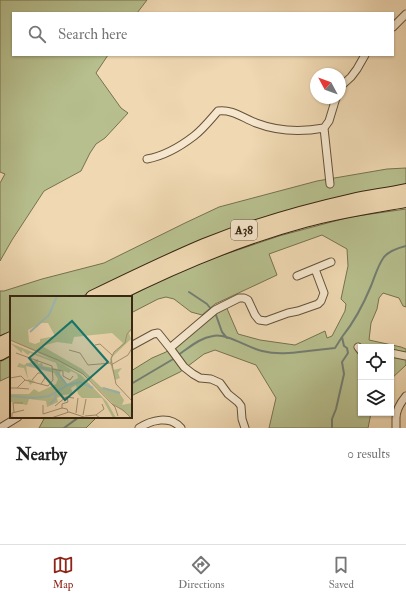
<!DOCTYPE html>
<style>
body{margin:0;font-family:"IM FELL Double Pica",serif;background:#f2f2f2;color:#222}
.controls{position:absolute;right:12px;bottom:12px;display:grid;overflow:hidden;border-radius:0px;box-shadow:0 1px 3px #0004}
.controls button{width:36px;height:36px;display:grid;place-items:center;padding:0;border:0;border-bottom:1px solid #e0e0e0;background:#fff;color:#222;font:20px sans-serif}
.compass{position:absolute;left:310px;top:68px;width:36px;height:36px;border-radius:50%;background:#fff;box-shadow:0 1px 3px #0004;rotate:311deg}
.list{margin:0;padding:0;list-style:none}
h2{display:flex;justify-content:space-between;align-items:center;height:52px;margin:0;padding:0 16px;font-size:17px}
h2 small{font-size:13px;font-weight:400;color:#767676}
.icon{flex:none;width:22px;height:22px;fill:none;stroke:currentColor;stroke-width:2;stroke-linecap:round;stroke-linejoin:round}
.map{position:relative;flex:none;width:406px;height:428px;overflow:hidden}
.search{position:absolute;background:#fff;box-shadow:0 1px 3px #0004;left:12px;right:12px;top:12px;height:44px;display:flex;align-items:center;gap:10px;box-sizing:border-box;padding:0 14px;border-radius:0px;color:#767676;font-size:15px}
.sheet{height:116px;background:#fff}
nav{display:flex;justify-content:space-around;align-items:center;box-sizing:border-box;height:56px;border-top:1px solid #e0e0e0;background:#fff;font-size:11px;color:#767676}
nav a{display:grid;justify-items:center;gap:2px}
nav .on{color:#8f2418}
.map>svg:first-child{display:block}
</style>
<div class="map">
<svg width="406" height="428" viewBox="0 0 406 428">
<rect width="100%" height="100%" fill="#efd8b2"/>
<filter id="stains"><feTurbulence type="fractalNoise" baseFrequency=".005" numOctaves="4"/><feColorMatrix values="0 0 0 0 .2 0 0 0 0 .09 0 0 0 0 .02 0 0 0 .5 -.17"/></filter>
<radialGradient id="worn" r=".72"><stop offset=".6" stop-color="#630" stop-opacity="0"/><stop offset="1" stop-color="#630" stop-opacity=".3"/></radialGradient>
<path fill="#b7bf8e" stroke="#767250" d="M0,0H147L137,13H13V55H108L96,73L121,108L128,113L105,138L96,144L90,153L81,171L44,191L12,240L0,261V183L5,174L0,172Z
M406,168V187L134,270L81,297H11V334L0,339V291H4L42,279L104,263L185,223L219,207L317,181L387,169Z
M406,209V307L403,306L399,298L383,293L379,298L377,309L371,323L369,340L401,347L406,349V365L391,379V347H361V413H371L368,428H269L276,398L256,365L215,350L204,354L180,372L131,396V371L152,358L166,352L225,304L238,334L260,340L295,345L325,331L327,338L332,336L345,311L346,304L341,299L348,266L347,249L322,235L269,254L277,275L215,304L202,315L191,312L174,299L166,297L158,299L131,313V297H128L174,274L214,258L279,236L350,217Z
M11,356V376L0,381V362Z
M45,417H97L86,428H39Z"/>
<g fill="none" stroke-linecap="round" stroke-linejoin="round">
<path stroke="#737d72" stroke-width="2" d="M189,292L207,304L211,309
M216,315L222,332L227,338
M178,355C189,348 199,338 213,336C227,333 248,348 262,351C278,355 292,353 308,351C317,350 326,349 335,348L342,337
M131,384L175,358
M64,428L79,417
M332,428V419L336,409L344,374L342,362L348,353L347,348L344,346L342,337C354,322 364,303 371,286C375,276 378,265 384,257C389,251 398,248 406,246"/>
<g stroke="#645239" stroke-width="9">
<path id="minor" d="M393,27L406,14
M340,87L351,77L357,69L365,55
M324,128L330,184
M147,159C164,156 181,146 194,136C203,129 210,120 218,111C232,109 243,118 256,123C277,131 302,132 324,128L329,121L336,98
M297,276L331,262
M131,346L153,334L158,333L170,348L184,367L193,374L200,378L211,379L220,383L228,394L238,402L241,406L242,419L245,428
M358,347L361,351
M170,348L215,310L239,298H244L248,300L255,315L259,320L266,321L288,313L298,311L318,304L321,301L324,293L315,269
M391,353L406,356
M0,428L18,417
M139,428C151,420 170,415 181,428
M396,428C396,424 396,421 396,418C396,409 401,402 406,396"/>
</g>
<g stroke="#362511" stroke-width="14">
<path id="trunk" d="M92,297C129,279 166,261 204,245C251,226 303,211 352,200C370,196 388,194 406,190
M113,297C175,266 238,239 305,221C338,212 372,207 406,201
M0,343L11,338
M0,354L11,348"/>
</g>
<use href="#minor" stroke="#f5e6cd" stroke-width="7"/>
<use href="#trunk" stroke="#efd8b2" stroke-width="12"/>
</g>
<g text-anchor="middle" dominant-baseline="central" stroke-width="3" stroke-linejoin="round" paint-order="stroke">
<rect fill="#f5e6cd" stroke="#6f5f49" stroke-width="1" x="231" y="220" width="26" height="20" rx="3"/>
<g font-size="12" font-weight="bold" fill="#362511">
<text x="244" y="230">A38</text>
</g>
</g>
<g transform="translate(10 296)">
<rect width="122" height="122" fill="#efd8b2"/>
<path d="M0,0H122V34L119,37L121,43L102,61L103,74L112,72L108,77L110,82L105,84L100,67L101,60L113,47L102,37L64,41L62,48L47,46L32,50L72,73L91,91L108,95L114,104L112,109L122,107V122L103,108L75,79L0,44ZM31,27H38L45,40L30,43V46L25,48L19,46L18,34ZM0,47L50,67L71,79L97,106L106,122H103L92,102H72L68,98L66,89L61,92L63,98L53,99L47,102L48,106L37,111L36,105L19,103L17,109L0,106V98H19L24,93L29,96L46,88L48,83L44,77L16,70L18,83L25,85L20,89L14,72L7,71L9,67L14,69L28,63V68L32,67L33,70L48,73L46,67L20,57L18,59L12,54V57ZM51,74L59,77L61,75L67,78L68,82L57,88L50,78Z" fill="#b7bf8e" fill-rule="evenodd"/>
<path fill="none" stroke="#9cb8b3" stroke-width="2" d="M20,36L39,19L47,0M16,68L41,74M46,75L57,89M93,92L110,97M0,100L23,102L39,100L58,89L70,86L83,92M40,108L45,103L46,98"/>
<path fill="none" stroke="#a59072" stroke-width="1" d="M122,32L117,38L115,47L104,56L101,63L106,88L122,105M0,44L48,64L73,78L105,111L108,120M85,49L90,48L102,59M59,54L70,57L78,69L101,67M6,57L42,70L43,84L38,90L15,84M101,69L118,59L122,52M42,73L53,75V80L60,84L63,80M0,82L11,80L15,84M22,84L28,77H32L35,82L31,88M0,92H7L15,84M7,92L19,93M102,108L113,114L121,122M33,109V118L52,112L57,113L58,116M45,110L56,101L64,102M52,112V108L58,106L57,101M4,116L3,107H13M66,117L68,102M73,119L76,103M86,119L94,113L92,108M75,120L86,119L90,122M2,122V117L14,114M41,122L59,116L77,122"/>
<path fill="#0f766e" fill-opacity="0.15" stroke="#0f766e" stroke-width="2" d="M62,25L98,66L55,104L19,62Z"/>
<rect width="122" height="122" fill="none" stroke="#362511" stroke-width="2"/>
</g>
<rect width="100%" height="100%" filter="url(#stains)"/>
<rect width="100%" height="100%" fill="url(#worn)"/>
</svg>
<div class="controls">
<button><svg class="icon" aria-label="locate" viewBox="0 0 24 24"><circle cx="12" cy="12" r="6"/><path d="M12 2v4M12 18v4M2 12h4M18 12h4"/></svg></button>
<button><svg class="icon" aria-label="layers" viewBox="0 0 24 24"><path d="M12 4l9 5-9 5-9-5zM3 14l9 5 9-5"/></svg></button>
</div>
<svg class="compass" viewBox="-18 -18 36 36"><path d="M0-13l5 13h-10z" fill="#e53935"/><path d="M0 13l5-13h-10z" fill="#767676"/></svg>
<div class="search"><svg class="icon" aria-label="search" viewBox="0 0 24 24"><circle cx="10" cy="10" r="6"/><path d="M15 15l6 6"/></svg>Search here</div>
</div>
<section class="sheet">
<h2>Nearby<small>0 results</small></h2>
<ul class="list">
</ul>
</section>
<nav>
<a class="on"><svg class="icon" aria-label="map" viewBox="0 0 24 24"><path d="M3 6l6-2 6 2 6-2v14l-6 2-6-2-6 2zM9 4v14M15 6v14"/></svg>Map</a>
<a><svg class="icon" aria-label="directions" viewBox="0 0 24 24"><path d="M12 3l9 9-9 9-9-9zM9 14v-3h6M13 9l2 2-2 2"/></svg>Directions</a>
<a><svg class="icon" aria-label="saved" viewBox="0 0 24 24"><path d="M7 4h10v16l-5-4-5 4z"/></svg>Saved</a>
</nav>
